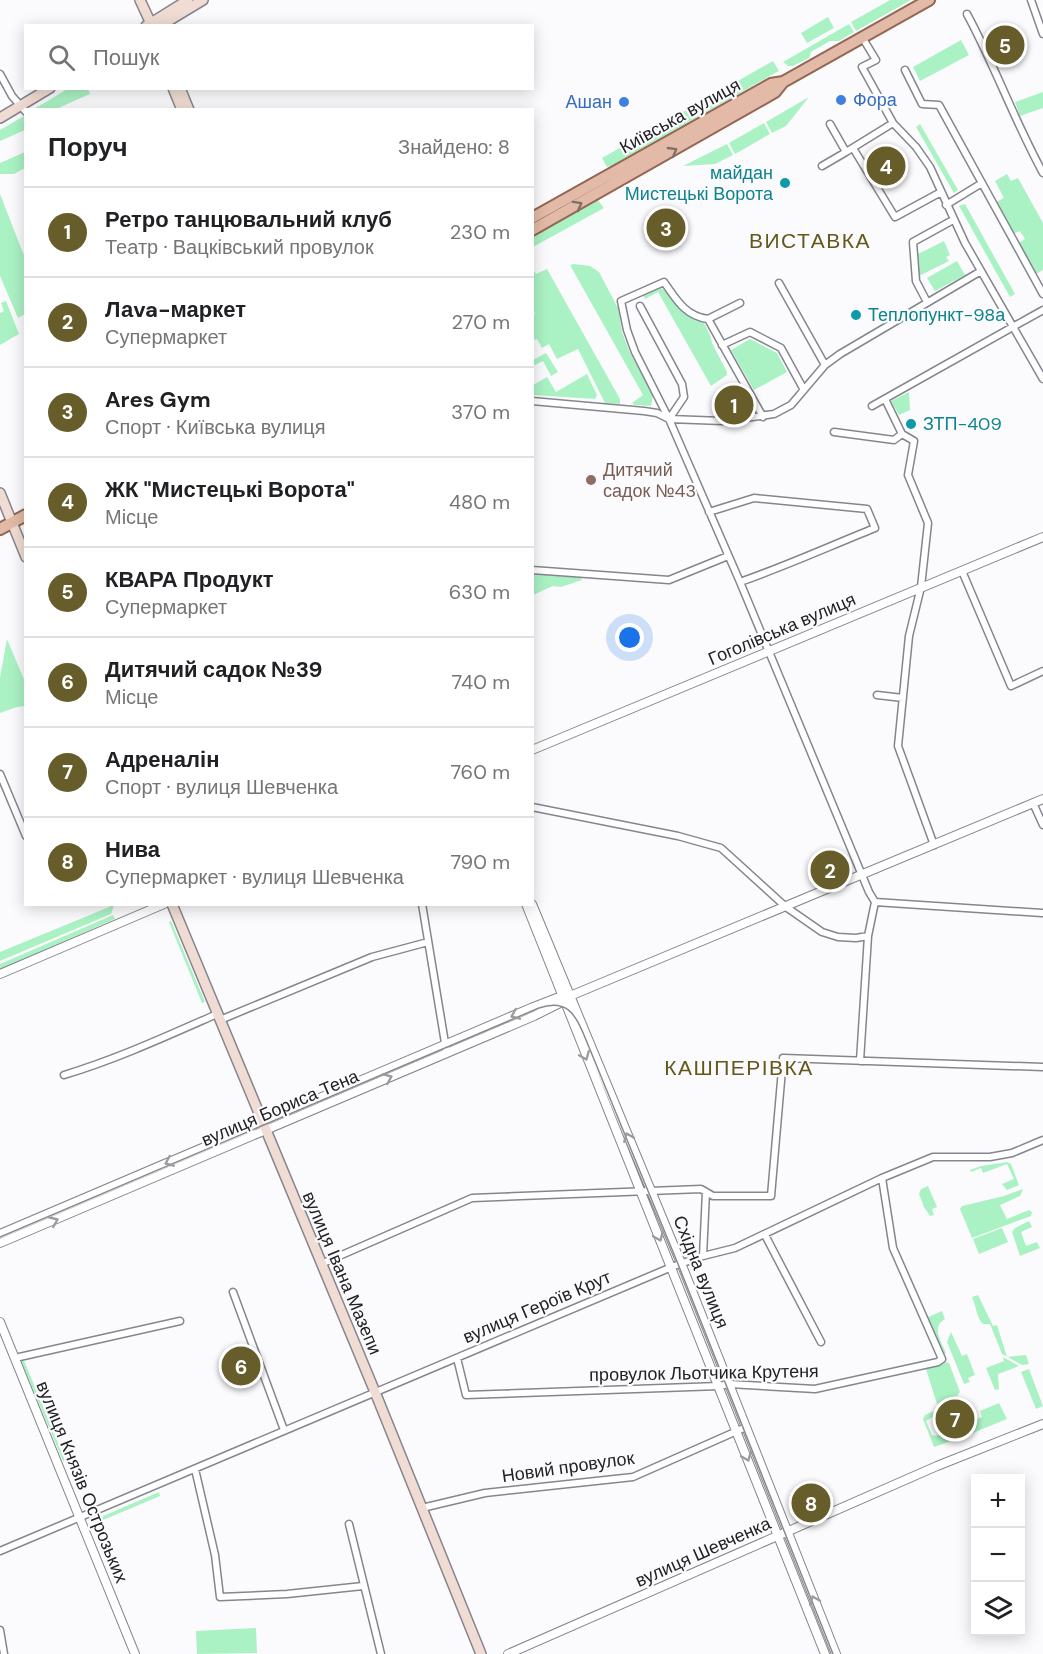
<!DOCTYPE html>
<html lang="uk">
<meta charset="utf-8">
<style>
body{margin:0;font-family:"DM Sans",sans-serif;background:#f2f2f2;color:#202124}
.controls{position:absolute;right:18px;bottom:18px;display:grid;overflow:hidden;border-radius:0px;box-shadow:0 3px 15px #0003}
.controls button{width:54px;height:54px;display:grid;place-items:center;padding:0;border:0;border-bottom:2px solid #e0e0e0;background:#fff;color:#202124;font:30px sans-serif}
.you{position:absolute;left:630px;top:638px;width:21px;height:21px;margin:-15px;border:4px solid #fff;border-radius:50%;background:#1a73e8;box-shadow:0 0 0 9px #1a73e833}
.badge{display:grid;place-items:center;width:39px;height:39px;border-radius:50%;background:#675d2a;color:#fff;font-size:20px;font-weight:700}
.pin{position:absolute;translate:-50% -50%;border:3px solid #fff;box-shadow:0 2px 6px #0006}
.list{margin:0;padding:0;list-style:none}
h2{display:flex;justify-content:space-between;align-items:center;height:78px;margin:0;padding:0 24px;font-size:26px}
h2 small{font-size:20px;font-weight:400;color:#757577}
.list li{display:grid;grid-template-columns:39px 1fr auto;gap:18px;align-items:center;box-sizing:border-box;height:90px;padding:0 24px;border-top:2px solid #e0e0e0}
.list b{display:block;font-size:22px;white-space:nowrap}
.list p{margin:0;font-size:20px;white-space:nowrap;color:#757577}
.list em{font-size:20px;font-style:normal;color:#757577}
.icon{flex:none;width:33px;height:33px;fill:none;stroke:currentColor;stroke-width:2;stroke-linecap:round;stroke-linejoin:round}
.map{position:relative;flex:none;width:1043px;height:1654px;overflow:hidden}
.search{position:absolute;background:#fff;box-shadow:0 3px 15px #0003;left:24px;top:24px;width:510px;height:66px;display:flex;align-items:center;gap:15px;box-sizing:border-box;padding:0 21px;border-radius:0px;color:#757577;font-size:22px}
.panel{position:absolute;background:#fff;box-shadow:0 3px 15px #0003;left:24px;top:108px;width:510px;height:798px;border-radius:0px}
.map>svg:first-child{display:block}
</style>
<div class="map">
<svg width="1043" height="1654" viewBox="0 0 1043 1654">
<rect width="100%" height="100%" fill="#fbfbfd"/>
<path fill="#aaf2c4" d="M890,0H911L856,31L851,22Z
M828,17L834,28L807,43L801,33Z
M849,24L854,32L839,41H830L811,52L809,58L793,66H788L783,62Z
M961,40L969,55L920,81L913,67Z
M773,61L779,71L775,73L613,165L607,167L602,158Z
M69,88L88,89L90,94L56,109H34Z
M1043,92V108L1020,116L1015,102Z
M809,97L786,126L772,133L766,122Z
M24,116L25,130L0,141V130Z
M764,123L770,134L735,154L729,143Z
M920,124L958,190L954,193L916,127Z
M727,144L733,155L715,164L683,166Z
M25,152V168L14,174H0V163Z
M1007,174L1011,181L1018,178L1043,223V270L1036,274L1019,243L1025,239L1020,231L1013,234L996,202L1004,198L995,181Z
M0,194L25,258V314L18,318L0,276Z
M597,199L604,208L533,247V235Z
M965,204L1015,294L1010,297L959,206Z
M944,241L950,255L946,257L949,261L919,276L918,254Z
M957,261L965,275L935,291L927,278Z
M574,264L590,266L599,272L618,308L622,332L630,353L653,395L651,406L634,405L632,403L643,395L570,265Z
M547,269L620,399V404L605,403L578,349L557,359L549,344L542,348L537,339L533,340V316L535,314L533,308V272L534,271L536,274Z
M655,288H661L701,317L710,335L712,343L727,372V375L711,386L658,292L645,299L643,295Z
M6,301L19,334L0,345V313L4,311L1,303Z
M750,339L777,353L787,372L754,390L731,350Z
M546,353L558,372L551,376L543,361L533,366V360Z
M587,374L597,395L595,399L533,395V385L547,377L556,392Z
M909,392L910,410L899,415L891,401Z
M532,573L581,577L582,580L561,587L553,586L533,595Z
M7,639L25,682V706L17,707L0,713V678Z
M114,905L111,914L0,961V952Z
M113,915L115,919L0,969V964Z
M171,921L205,1002L202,1003L169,922Z
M1007,1162L1011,1164L1019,1185L1007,1190L1002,1184L1014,1179L1007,1164L983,1173L981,1168L971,1172L970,1170L981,1166Z
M928,1186L937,1207L932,1209L934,1215L930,1216L924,1207L919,1194L921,1189Z
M1023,1189L1020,1196L1000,1205L1007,1219L1029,1210L1032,1212L1031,1216L972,1238L960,1209L962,1206L1004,1196Z
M1029,1221L1032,1227L1021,1232L1026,1246L1037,1242L1040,1248L1020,1256L1012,1232L1015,1228Z
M1002,1228L1008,1242L979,1254L973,1239Z
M978,1295L993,1326L997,1325L1007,1357L1026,1355L1029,1364L1022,1365L1002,1354L990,1324H983C977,1319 976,1306 972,1297Z
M942,1311L945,1319C931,1327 941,1341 946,1353L943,1356L926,1318Z
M951,1332L962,1356L967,1354L975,1375L968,1378L970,1382L964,1384L947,1342Z
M1003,1357L1019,1366L998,1374L999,1389L995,1390L986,1368L1004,1361Z
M20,1358H23L65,1460L63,1461Z
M945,1362L949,1363L960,1392L957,1396L937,1404L926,1369Z
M1029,1369L1043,1406L1036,1409L1021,1372Z
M999,1403L1007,1419L963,1437L958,1427L982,1417L980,1411Z
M934,1411L936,1415L926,1421L932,1435L936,1436L953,1429L957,1439L934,1447L923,1419L925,1415Z
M159,1492L160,1496L96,1523L94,1520Z
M256,1628L257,1653L197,1654L196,1631Z"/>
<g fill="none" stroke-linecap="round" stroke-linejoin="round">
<g stroke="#85858f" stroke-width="9">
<path id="minor" d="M1031,0L1043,34
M967,14C995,66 1015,122 1043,173
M862,37L876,60L862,67L893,123L916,147L930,167L965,243L1043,379
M905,70L922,104L939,105L1043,294
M0,74L12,96L26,112
M830,124L846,152L893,123
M853,148L895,217L941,192
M822,166L846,152
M946,205L982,183
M779,283L825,365
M927,302L916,281L913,242L953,220
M640,306L682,384L684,397L669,419
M708,319L740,303
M722,345L750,332L781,348L804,390
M885,399L902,434L914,441L908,475L928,523L921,587L909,636L898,746L934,845
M532,401L644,411L657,413L669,419L723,421L774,414L791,405L825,365L840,354L981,271
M872,406L1043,310
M763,417L708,319C685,316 676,299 664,282L621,301L627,330L635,352L669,419L740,582L869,892L875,902
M834,432L894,440L902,434
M709,512L754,498L867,509L875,528C830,546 786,566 740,582
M532,570L669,580L728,556
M962,571L1011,686L1043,671
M877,695L903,698
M0,774L26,836
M1033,803L1043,825
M532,807L678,836L721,848L786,907L822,932L838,937L856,938L868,936L875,902L1042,913
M422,904L446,1049
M220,1020L372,957L428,942
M860,1061L868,936
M64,1075C117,1059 167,1036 217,1014
M765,1235L821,1342
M703,1256L706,1192
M321,1264L472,1198L701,1189L713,1196H771L783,1058L1043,1067
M233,1292L284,1430
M15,1358L180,1321
M457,1358L466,1395L719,1386L729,1384L815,1389L938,1362L942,1359L893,1248L882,1178
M195,1469L215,1555L220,1597L287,1594L363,1586
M422,1508L485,1493L633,1477L746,1427
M349,1524L381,1654
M0,1551L674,1266L703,1256L735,1248L882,1178L933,1157H990L1012,1153L1043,1140
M0,1630L4,1654"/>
</g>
<g stroke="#85858f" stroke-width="10">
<path id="tertiary" d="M532,750L1043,537
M526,904L825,1654
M532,904L681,1263L836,1654
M0,974L164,904
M0,1234L531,1008L562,996H570L1043,799
M0,1243L534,1016L566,1000
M0,1322L135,1654
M508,1654L937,1466L1043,1424"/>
</g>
<g stroke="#85858f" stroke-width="12">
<path id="secondary" d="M140,0L152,26
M146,26L188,0
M160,26L203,0
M173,88L182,110
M180,88L189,110
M0,118L50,88
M0,493L26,557
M172,904L375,1392L481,1654"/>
</g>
<g stroke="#926754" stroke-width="14">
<path id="primary" d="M532,218L771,84L783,82L929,0
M532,230L775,92L783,82
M0,529L26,515"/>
</g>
<use href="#minor" stroke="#fff" stroke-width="6"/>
<use href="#tertiary" stroke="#fff" stroke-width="8"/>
<use href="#secondary" stroke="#f0dcd3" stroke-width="9"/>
<use href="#primary" stroke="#e2baa7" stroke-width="10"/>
<path stroke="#89898c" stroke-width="1.5" d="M0,1237L539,1008C566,999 575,1013 584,1035L678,1264L833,1654"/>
</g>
<defs><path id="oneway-chevron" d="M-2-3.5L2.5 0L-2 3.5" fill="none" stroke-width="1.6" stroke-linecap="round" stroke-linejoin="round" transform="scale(1.5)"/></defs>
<g stroke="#826e66">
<use href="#oneway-chevron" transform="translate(673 151) rotate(-30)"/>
<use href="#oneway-chevron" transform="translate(578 205) rotate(-29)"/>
</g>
<g stroke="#9c9c9d">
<use href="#oneway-chevron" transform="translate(515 1015) rotate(157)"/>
<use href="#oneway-chevron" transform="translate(585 1056) rotate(68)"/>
<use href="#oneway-chevron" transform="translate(388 1078) rotate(-23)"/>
<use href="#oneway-chevron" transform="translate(628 1137) rotate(-112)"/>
<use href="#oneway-chevron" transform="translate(169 1162) rotate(157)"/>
<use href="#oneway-chevron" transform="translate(54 1221) rotate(-23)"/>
<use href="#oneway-chevron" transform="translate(659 1237) rotate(67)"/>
<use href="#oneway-chevron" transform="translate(747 1457) rotate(68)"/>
<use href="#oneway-chevron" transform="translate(814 1600) rotate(-112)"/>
</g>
<g fill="#3f7fe0" stroke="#fbfbfd" stroke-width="2">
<circle cx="841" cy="100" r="6"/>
<circle cx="624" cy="102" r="6"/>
</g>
<g fill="#0f9aa8" stroke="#fbfbfd" stroke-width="2">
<circle cx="785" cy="183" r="6"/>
<circle cx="856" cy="315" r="6"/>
<circle cx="911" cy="424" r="6"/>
</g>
<circle fill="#8d6e63" stroke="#fbfbfd" stroke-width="2" cx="591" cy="480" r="6"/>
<g text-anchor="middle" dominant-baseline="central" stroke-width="4.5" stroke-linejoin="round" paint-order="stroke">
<g font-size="18" fill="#366cbe" stroke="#fbfbfd" text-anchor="start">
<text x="853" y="100">Фора</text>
<text x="612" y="102" text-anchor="end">Ашан</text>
</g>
<g font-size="18" fill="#222226" stroke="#fbfbfd">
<text transform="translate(680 116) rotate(-29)">Київська вулиця</text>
<text transform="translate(782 629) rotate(-23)">Гоголівська вулиця</text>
<text transform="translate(280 1108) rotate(-23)">вулиця Бориса Тена</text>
<text transform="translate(701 1272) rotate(68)">Східна вулиця</text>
<text transform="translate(342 1273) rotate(67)">вулиця Івана Мазепи</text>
<text transform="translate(537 1307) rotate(-23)">вулиця Героїв Крут</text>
<text transform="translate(704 1373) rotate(-1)">провулок Льотчика Крутеня</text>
<text transform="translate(568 1467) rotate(-8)">Новий провулок</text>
<text transform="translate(82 1482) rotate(68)">вулиця Князів Острозьких</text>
<text transform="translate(703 1552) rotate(-24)">вулиця Шевченка</text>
</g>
<g font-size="18" fill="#0d838f" stroke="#fbfbfd" text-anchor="start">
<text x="773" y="173" text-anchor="end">майдан<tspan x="773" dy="21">Мистецькі Ворота</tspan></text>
<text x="868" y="315">Теплопункт-98а</text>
<text x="923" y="424">ЗТП-409</text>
</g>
<g font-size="18" fill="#785e54" stroke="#fbfbfd" text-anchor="start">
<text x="603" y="470">Дитячий<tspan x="603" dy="21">садок №43</tspan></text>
</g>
<g font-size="21" letter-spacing="1.5" fill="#63581b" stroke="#fbfbfd">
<text x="810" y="241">ВИСТАВКА</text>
<text x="739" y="1068">КАШПЕРІВКА</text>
</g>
</g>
</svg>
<div class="controls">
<button>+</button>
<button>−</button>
<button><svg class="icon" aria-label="layers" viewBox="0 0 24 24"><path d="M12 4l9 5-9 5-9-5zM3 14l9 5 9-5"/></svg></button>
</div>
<div class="you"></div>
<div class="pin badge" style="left:734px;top:405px">1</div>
<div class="pin badge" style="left:830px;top:870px">2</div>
<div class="pin badge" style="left:666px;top:228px">3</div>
<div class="pin badge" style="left:886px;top:166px">4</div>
<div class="pin badge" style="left:1005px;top:45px">5</div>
<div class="pin badge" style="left:241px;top:1366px">6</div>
<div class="pin badge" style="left:955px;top:1419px">7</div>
<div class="pin badge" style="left:811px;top:1503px">8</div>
<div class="search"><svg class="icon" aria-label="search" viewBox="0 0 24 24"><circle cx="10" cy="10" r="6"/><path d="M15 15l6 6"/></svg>Пошук</div>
<section class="panel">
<h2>Поруч<small>Знайдено: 8</small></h2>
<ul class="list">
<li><span class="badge">1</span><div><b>Ретро танцювальний клуб</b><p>Театр · Вацківський провулок</p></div><em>230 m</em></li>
<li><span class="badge">2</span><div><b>Лаva-маркет</b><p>Супермаркет</p></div><em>270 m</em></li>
<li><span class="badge">3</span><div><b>Ares Gym</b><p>Спорт · Київська вулиця</p></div><em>370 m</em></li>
<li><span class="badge">4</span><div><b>ЖК &quot;Мистецькі Ворота&quot;</b><p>Місце</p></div><em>480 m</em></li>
<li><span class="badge">5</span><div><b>КВАРА Продукт</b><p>Супермаркет</p></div><em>630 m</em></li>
<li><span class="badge">6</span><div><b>Дитячий садок №39</b><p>Місце</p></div><em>740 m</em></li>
<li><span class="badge">7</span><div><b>Адреналін</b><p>Спорт · вулиця Шевченка</p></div><em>760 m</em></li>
<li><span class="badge">8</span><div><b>Нива</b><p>Супермаркет · вулиця Шевченка</p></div><em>790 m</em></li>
</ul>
</section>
</div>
